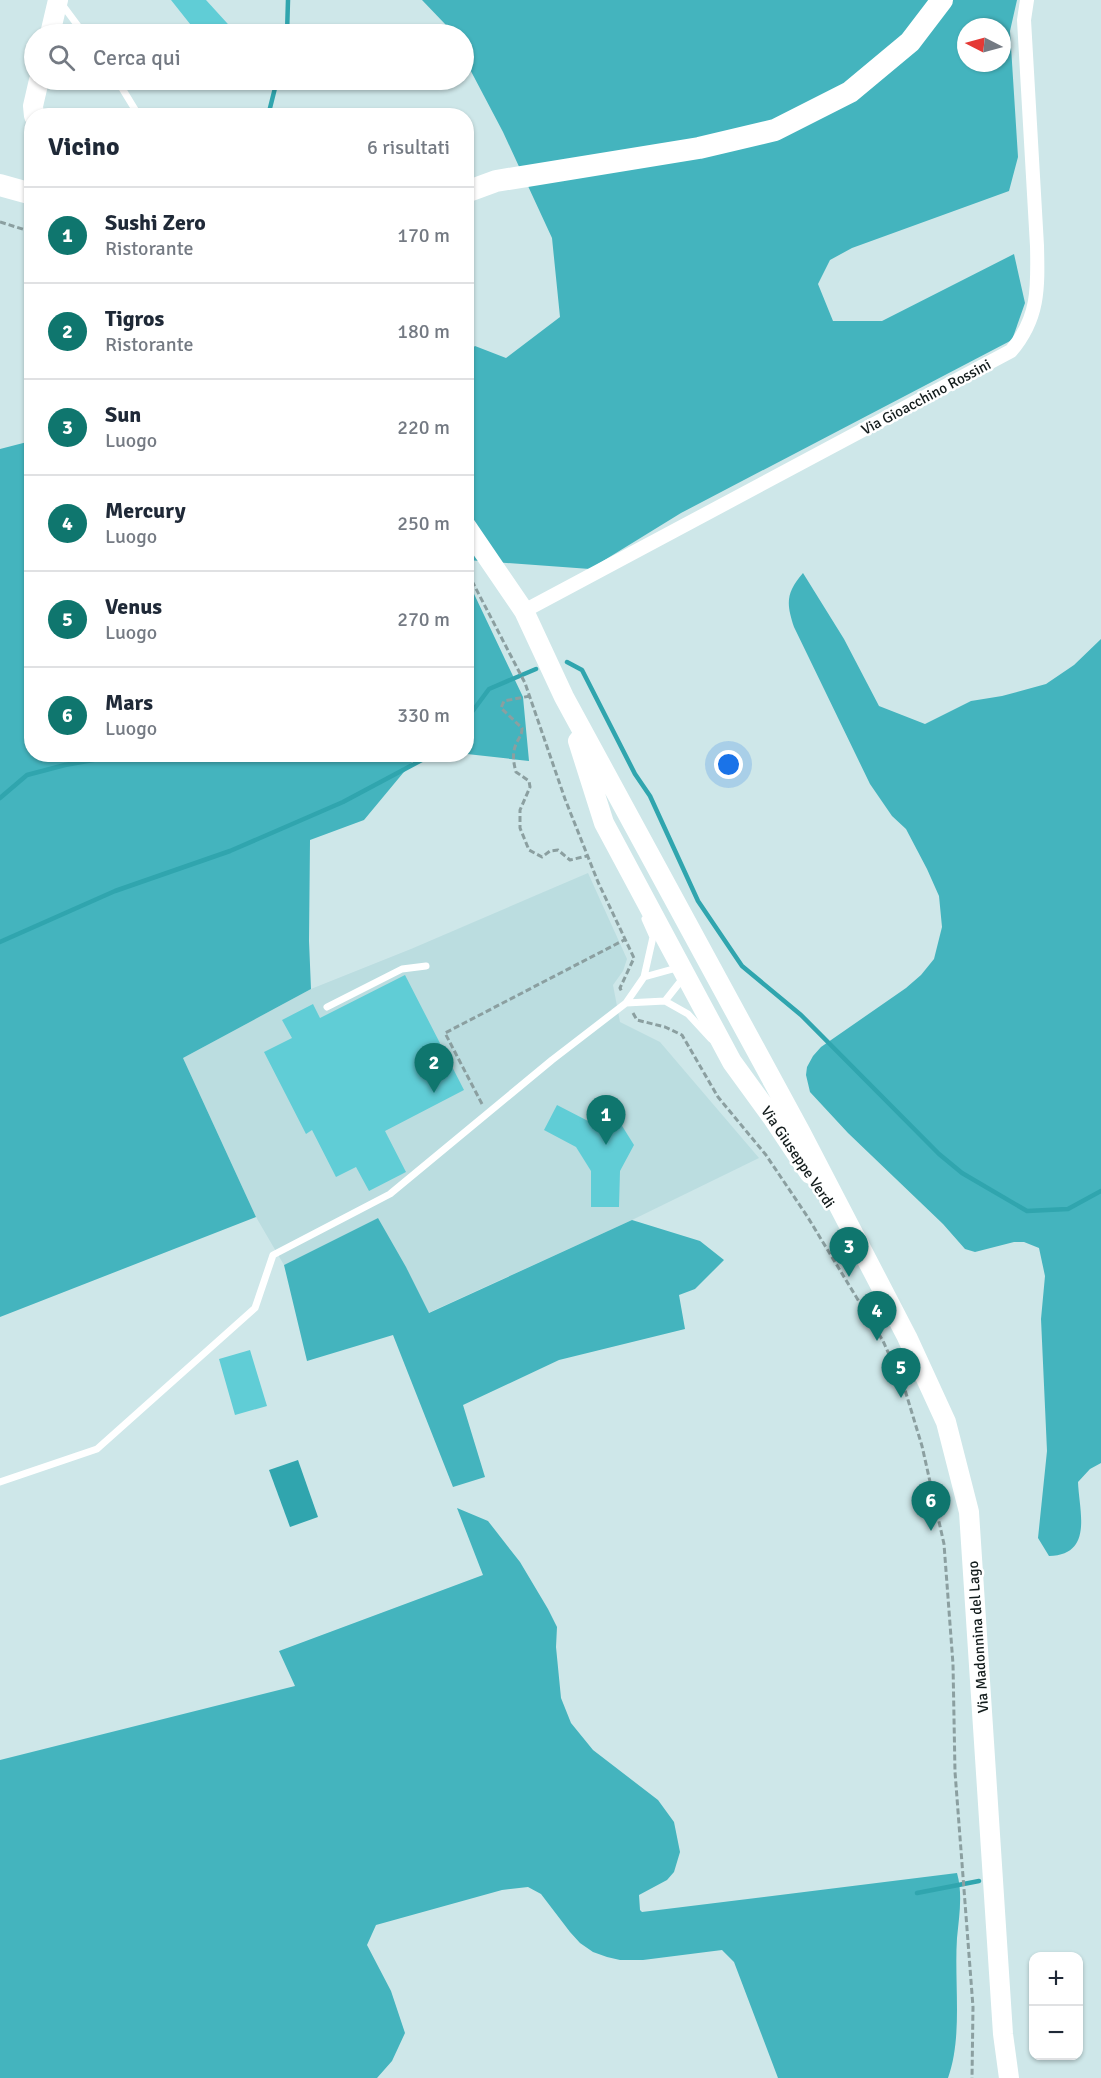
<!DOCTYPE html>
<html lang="it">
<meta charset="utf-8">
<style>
body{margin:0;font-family:Signika,sans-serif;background:#f6f6f7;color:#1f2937}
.controls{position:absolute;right:18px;bottom:18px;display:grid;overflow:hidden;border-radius:12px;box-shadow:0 2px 4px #0004}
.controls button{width:54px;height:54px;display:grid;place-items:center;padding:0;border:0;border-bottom:2px solid #e0e1e3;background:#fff;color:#1f2937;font:30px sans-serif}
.compass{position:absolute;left:957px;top:18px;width:54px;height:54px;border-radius:50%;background:#fff;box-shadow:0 2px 4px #0004;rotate:276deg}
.you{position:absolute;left:729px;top:765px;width:21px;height:21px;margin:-15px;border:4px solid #fff;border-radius:50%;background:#1a73e8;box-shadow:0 0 0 9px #1a73e833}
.badge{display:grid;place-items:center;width:39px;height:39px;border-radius:50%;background:#0f766e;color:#fff;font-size:20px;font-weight:700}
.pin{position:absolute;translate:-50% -50px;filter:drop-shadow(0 2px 3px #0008)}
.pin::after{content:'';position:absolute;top:32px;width:21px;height:18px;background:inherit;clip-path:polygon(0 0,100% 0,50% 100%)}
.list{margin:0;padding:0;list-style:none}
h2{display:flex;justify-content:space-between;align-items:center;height:78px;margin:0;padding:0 24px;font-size:26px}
h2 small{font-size:20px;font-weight:400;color:#747a83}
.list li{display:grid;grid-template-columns:39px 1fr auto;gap:18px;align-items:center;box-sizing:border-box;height:96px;padding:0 24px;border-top:2px solid #e0e1e3}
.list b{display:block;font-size:22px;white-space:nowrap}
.list p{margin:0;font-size:20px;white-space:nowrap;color:#747a83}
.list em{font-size:20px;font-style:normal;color:#747a83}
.icon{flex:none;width:33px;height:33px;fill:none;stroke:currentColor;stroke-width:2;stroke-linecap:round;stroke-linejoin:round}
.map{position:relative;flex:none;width:1101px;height:2078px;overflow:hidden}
.search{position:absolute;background:#fff;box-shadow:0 2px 4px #0004;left:24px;top:24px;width:450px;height:66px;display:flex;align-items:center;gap:15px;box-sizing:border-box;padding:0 21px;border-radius:33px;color:#747a83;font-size:22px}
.panel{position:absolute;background:#fff;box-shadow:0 2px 4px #0004;left:24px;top:108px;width:450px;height:654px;border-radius:24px}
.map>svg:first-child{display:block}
</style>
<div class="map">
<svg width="1101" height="2078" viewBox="0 0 1101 2078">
<rect width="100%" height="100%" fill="#cee7e9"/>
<path fill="#bbdde0" d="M588,873L627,959L623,971L613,985L620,1022L660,1042L759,1158L632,1220L428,1313L378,1218L284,1265L256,1217L183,1058L311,989L411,949Z"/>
<path fill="#44b4be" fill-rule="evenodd" d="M422,0H1017L1010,31L1018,157L1009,191L852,248L830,260L818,284L833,321H882L1014,254L1025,303L1012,340L681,513L590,569L467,560V352L475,346L506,358L560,317L552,238L503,132L464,58V34H451L445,24ZM966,27H1002V63H966Z
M31,441L32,754L418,755L364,820L310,840L309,941L311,989L183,1058L256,1217L0,1317V449Z
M803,573L844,639L879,706L925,724L971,701L1002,696L1046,684L1074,665L1101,639V1463L1090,1469L1078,1482C1079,1511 1094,1555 1049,1556L1038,1538L1047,1451L1041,1319L1045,1276L1039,1248L1024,1242H1014L975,1252L965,1249L943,1224L848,1133L810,1092L806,1075L807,1067L813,1056L821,1047L906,988L921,975L934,959L942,927L939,896L927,869L906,829L892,816L870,784L794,627C786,603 786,593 803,573Z
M466,577L523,697L529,761L467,754Z
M378,1218L406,1267L429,1313L632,1220L700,1241L724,1260L695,1289L679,1295L685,1329L559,1360L463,1405L485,1477L453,1487L393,1335L307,1361L284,1265Z
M457,1508L488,1521L520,1562L548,1609L557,1627L556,1647L561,1698L571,1723L593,1750L658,1800L674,1822L680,1852L674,1872L667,1880L639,1895L640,1910L642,1912L957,1873C963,1894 959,1917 957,1938C954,1983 963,2036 948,2078H778L734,1962L722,1950L643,1960H620L607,1957L593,1952L580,1943L570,1932L541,1894L528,1887L502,1890L376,1925L367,1945L391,1991L405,2033L392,2061L377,2078H0V1760L295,1686L279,1651L483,1575Z"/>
<path fill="#30a5ae" d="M298,1460L318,1517L290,1527L269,1470Z"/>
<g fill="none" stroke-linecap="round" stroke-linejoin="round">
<path stroke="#30a5ae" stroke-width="4.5" d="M287,34L288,0
M268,116L277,80
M567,662L582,670L635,774L650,796L698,901L742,966L801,1015L939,1154L962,1173L1027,1211L1068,1209L1101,1191
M466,720L489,689L536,669
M0,798L27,775L65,765L127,754
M0,942L115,891L230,851L343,802L433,754
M917,1893L979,1881"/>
</g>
<path fill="#60cdd6" d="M171,0H206L237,34H198Z
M405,975L464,1090L385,1131L406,1172L369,1191L356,1167L336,1177L312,1130L306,1134L264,1052L292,1038L282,1020L313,1004L320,1018Z
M557,1105L590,1122L619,1121L634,1145L620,1171L619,1207H591V1171L576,1147L544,1130Z
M250,1350L267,1406L235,1415L219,1359Z"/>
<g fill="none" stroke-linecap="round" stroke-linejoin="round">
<path stroke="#8b9fa0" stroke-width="3" stroke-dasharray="6 3" stroke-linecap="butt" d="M0,222L32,232
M466,574L473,583L525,683L565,799L598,882L634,958L620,988L622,992
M530,696L504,701L501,708L522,728C522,735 520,736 517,742C512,752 513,761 516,772L529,781L530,787L520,810V828L529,850L542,857L550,851L558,850L570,860L587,856
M633,1013L637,1020L665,1027L682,1035L718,1097L766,1155L807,1216L883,1341L905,1390L922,1446L944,1544L953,1664L955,1772L973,2007L972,2078
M482,1104L445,1033L626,939"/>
<path stroke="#fff" stroke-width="7" d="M61,3L84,34
M117,80L139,116
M644,977L673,969L680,971
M665,1001L684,977
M626,1003L665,1001L688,1014L711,1039
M327,1007L402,969L426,966
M0,1482L97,1449L255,1308L273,1255L390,1194L552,1060L626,1003L644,977L653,937L645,919"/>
<path stroke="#fff" stroke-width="14" d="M524,611L1011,351C1039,318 1038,288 1037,246L1024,20L1027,0"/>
<path stroke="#fff" stroke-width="20" d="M50,34L58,0
M34,116L33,106L39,80
M466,526L524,611L564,697L801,1133L907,1337L946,1422L969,1512L1003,2034L1009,2078
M578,741L604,823L732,1062L772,1117L810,1174"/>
<path stroke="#fff" stroke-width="22" d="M0,185L32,194
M466,192L496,181L699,148L775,130L850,92L910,42L942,0"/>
</g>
<g text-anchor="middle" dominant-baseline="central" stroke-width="5" stroke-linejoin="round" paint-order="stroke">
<g font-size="15" fill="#131c1c" stroke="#fff">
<text transform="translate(926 397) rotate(-28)">Via Gioacchino Rossini</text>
<text transform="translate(798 1157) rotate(56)">Via Giuseppe Verdi</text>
<text transform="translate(978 1637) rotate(-94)">Via Madonnina del Lago</text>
</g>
</g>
</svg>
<div class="controls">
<button>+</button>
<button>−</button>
</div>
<svg class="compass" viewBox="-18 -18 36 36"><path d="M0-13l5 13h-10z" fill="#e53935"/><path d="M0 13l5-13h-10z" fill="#747a83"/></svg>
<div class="you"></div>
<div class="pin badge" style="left:606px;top:1145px">1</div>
<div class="pin badge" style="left:434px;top:1093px">2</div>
<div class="pin badge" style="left:849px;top:1277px">3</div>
<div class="pin badge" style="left:877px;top:1341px">4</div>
<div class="pin badge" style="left:901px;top:1398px">5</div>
<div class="pin badge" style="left:931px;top:1531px">6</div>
<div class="search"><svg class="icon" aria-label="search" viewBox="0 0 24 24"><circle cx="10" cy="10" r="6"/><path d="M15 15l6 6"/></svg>Cerca qui</div>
<section class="panel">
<h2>Vicino<small>6 risultati</small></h2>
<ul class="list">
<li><span class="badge">1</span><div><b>Sushi Zero</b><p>Ristorante</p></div><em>170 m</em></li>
<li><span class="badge">2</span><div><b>Tigros</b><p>Ristorante</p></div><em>180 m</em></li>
<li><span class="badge">3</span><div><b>Sun</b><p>Luogo</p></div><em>220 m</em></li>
<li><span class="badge">4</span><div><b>Mercury</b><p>Luogo</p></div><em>250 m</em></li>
<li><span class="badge">5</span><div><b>Venus</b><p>Luogo</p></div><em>270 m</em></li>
<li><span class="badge">6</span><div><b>Mars</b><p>Luogo</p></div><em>330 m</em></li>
</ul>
</section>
</div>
